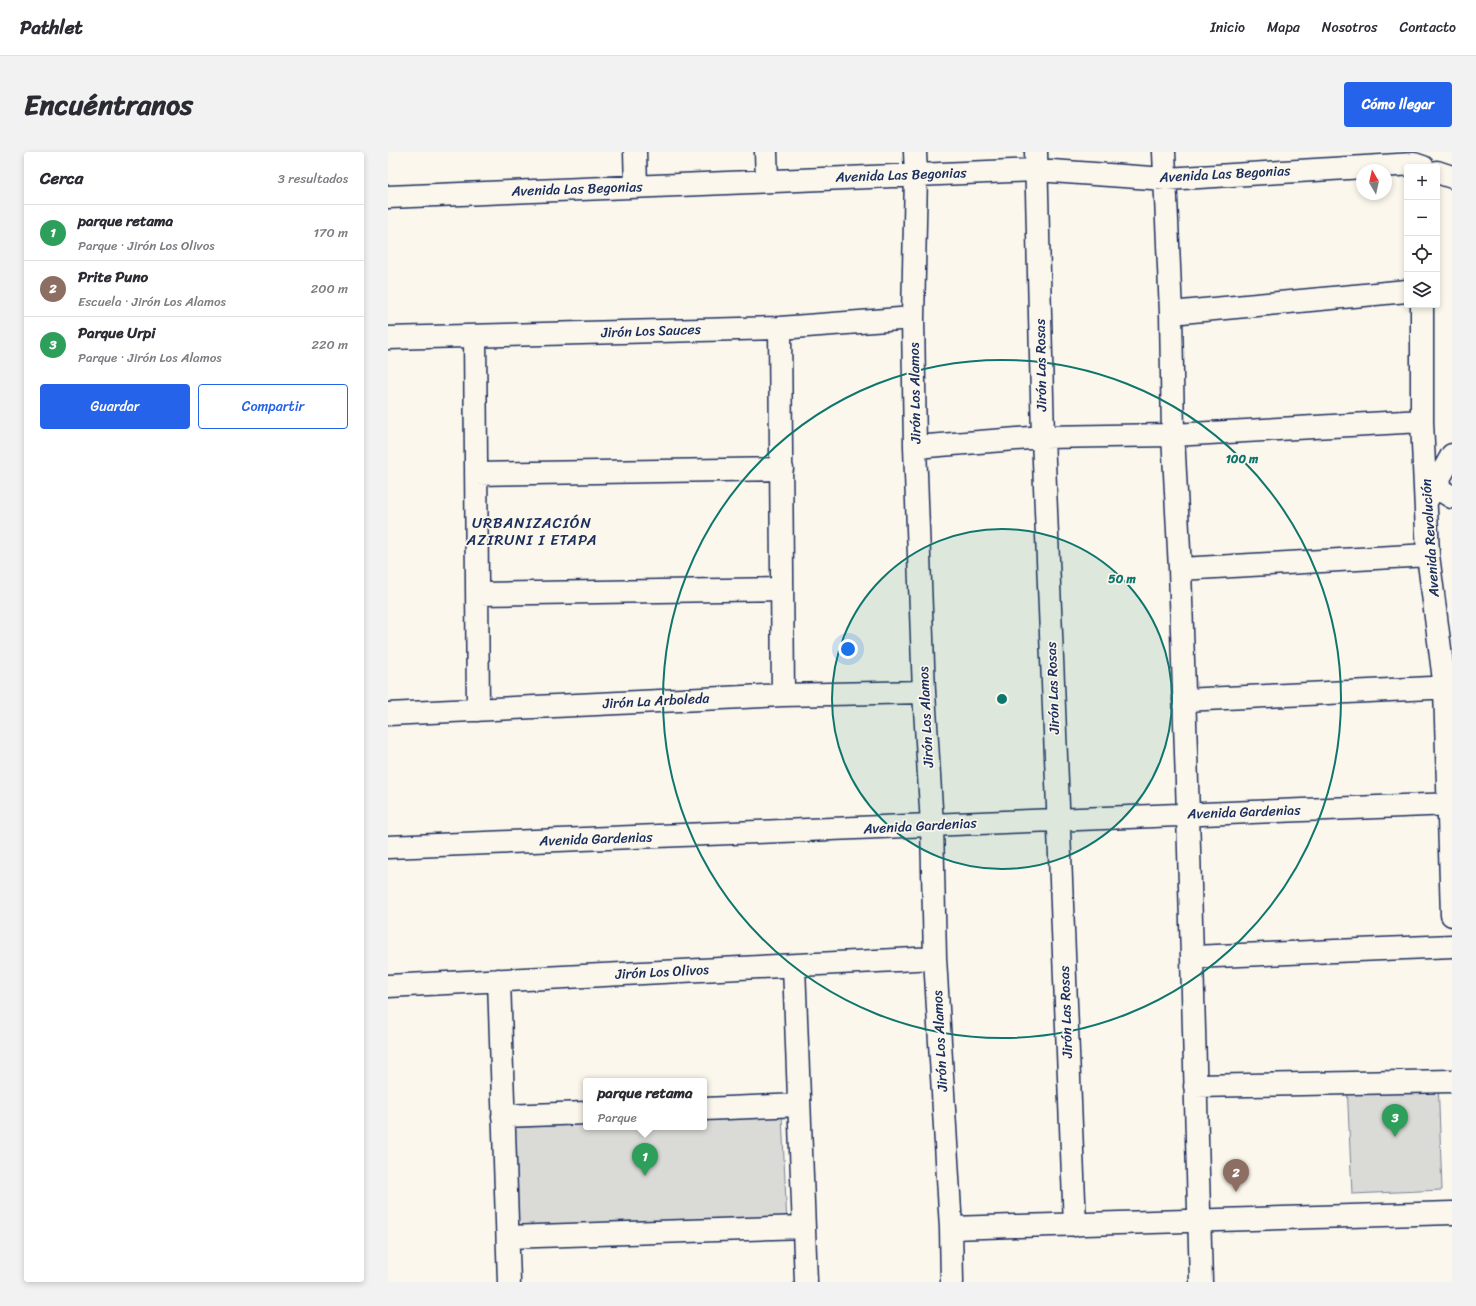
<!DOCTYPE html>
<html lang="es">
<meta charset="utf-8">
<style>
body{margin:0;font-family:Sriracha,sans-serif;background:#f2f2f3;color:#2b2b33}
.controls{position:absolute;right:12px;top:12px;display:grid;overflow:hidden;border-radius:4px;box-shadow:0 2px 6px #0003}
.controls button{width:36px;height:36px;display:grid;place-items:center;padding:0;border:0;border-bottom:1px solid #e1e1e2;background:#fff;color:#2b2b33;font:20px sans-serif}
.compass{position:absolute;left:968px;top:12px;width:36px;height:36px;border-radius:50%;background:#fff;box-shadow:0 2px 6px #0003;rotate:351deg}
.you{position:absolute;left:460px;top:497px;width:14px;height:14px;margin:-10px;border:3px solid #fff;border-radius:50%;background:#1a73e8;box-shadow:0 0 0 6px #1a73e833}
.badge{display:grid;place-items:center;width:26px;height:26px;border-radius:50%;background:#2563eb;color:#fff;font-size:13px;font-weight:700}
.pin{position:absolute;translate:-50% -33px;filter:drop-shadow(0 1px 2px #0008)}
.pin::after{content:'';position:absolute;top:21px;width:14px;height:12px;background:inherit;clip-path:polygon(0 0,100% 0,50% 100%)}
.popup{position:absolute;left:195px;top:926px;width:124px;height:52px;box-sizing:border-box;display:grid;place-content:center;border-radius:4px;background:#fff;filter:drop-shadow(0 1px 3px #0005);font-size:13px;white-space:nowrap;color:#7c7c81}
.popup b{font-size:15px;color:#2b2b33}
.popup::after{content:'';position:absolute;left:50%;top:100%;margin-left:-8px;border:8px solid transparent;border-top-color:#fff}
.list{margin:0;padding:0;list-style:none}
h2{display:flex;justify-content:space-between;align-items:center;height:52px;margin:0;padding:0 16px;font-size:17px}
h2 small{font-size:13px;font-weight:400;color:#7c7c81}
.list li{display:grid;grid-template-columns:26px 1fr auto;gap:12px;align-items:center;box-sizing:border-box;height:56px;padding:0 16px;border-top:1px solid #e1e1e2}
.list b{display:block;font-size:15px;white-space:nowrap}
.list p{margin:0;font-size:13px;white-space:nowrap;color:#7c7c81}
.list em{font-size:13px;font-style:normal;color:#7c7c81}
.actions{display:flex;gap:8px;padding:12px 16px}
.actions a{flex:1;padding:9px 0;border:1px solid #2563eb;border-radius:4px;text-align:center;font-size:14px;color:#2563eb}
.actions .main{background:#2563eb;color:#fff}
.icon{flex:none;width:22px;height:22px;fill:none;stroke:currentColor;stroke-width:2;stroke-linecap:round;stroke-linejoin:round}
.map{position:relative;flex:none;width:1064px;height:1130px;overflow:hidden;border-radius:4px}
header{display:flex;align-items:center;gap:24px;box-sizing:border-box;height:56px;padding:0 20px;background:#fff;border-bottom:1px solid #e1e1e2}
header strong{font-size:19px}
nav{display:flex;gap:22px;margin-inline-start:auto;font-size:14px}
.intro{display:flex;align-items:center;justify-content:space-between;box-sizing:border-box;height:96px;padding:0 24px}
h1{margin:0;font-size:28px}
.button{padding:10px 18px;border-radius:4px;background:#2563eb;color:#fff;font-size:14px;font-weight:700}
main{display:flex;gap:24px;padding:0 24px}
aside{flex:1;background:#fff;border-radius:4px;box-shadow:0 2px 6px #0003}
.map>svg:first-child{display:block}
</style>
<header>
<strong>Pathlet</strong>
<nav><a>Inicio</a><a>Mapa</a><a>Nosotros</a><a>Contacto</a></nav>
</header>
<div class="intro"><h1>Encuéntranos</h1><a class="button">Cómo llegar</a></div>
<main>
<aside>
<h2>Cerca<small>3 resultados</small></h2>
<ul class="list">
<li><span class="badge" style="background:#2e9e5b">1</span><div><b>parque retama</b><p>Parque · Jirón Los Olivos</p></div><em>170 m</em></li>
<li><span class="badge" style="background:#8d6e63">2</span><div><b>Prite Puno</b><p>Escuela · Jirón Los Alamos</p></div><em>200 m</em></li>
<li><span class="badge" style="background:#2e9e5b">3</span><div><b>Parque Urpi</b><p>Parque · Jirón Los Alamos</p></div><em>220 m</em></li>
</ul>
<div class="actions"><a class="main">Guardar</a><a>Compartir</a></div>
</aside>
<div class="map">
<svg width="1064" height="1130" viewBox="0 0 1064 1130">
<rect width="100%" height="100%" fill="#fbf7ec"/>
<filter id="ink" filterUnits="userSpaceOnUse"><feTurbulence type="fractalNoise" baseFrequency=".025" numOctaves="2"/><feDisplacementMap in="SourceGraphic" scale="8" xChannelSelector="R" yChannelSelector="G"/><feConvolveMatrix kernelMatrix="1 2 1 2 8 2 1 2 1" color-interpolation-filters="sRGB"/></filter>
<g filter="url(#ink)">
<path fill="#dadad7" stroke="#7a849a" d="M1050,926L1054,1038L964,1042L959,932Z
M394,963L399,1073L120,1085L116,976L198,972V975H316V967Z"/>
<g fill="none" stroke-linecap="round" stroke-linejoin="round">
<g stroke="#1b2f5e" stroke-width="25">
<path id="minor" d="M247,0L248,34
M378,0L379,29
M527,0L528,23L525,166L527,295L536,540L544,673L547,806L563,1076L564,1130
M648,0L655,285L687,1073
M776,0L783,161L785,283L792,417L800,662L813,1130
M1049,20L1064,25
M0,45L649,18L778,27L1026,12L1035,15
M1034,153V269L1040,403L1057,536L1064,763
M783,161L1019,139
M392,176L395,543
M87,184L90,558
M0,186L392,176L525,166
M527,295L655,285L785,283L1034,269
M88,322L394,317
M1046,334L1064,345
M1039,348L1064,303
M792,417L1040,403
M90,442L394,437
M796,548L1064,535
M0,562L395,543L536,540
M0,695L1064,652
M804,805L1064,794
M406,814L418,1130
M111,828L121,1130
M0,834L547,806
M807,934L1064,929
M316,957L411,953
M115,964L198,961
M563,1076L1064,1061
M120,1085L416,1075"/>
</g>
<use href="#minor" stroke="#fbf7ec" stroke-width="22"/>
</g>
</g>
<circle cx="614" cy="547" r="170" fill="#0f766e" fill-opacity=".12"/>
<g fill="none" stroke="#0f766e" stroke-width="2">
<circle cx="614" cy="547" r="170"/>
<circle cx="614" cy="547" r="339"/>
</g>
<g text-anchor="middle" dominant-baseline="central" stroke-width="3.5" stroke-linejoin="round" paint-order="stroke">
<g font-size="14" fill="#1b2f5e" stroke="#fbf7ec">
<text transform="translate(837 22) rotate(-3)">Avenida Las Begonias</text>
<text transform="translate(513 23) rotate(-2)">Avenida Las Begonias</text>
<text transform="translate(189 37) rotate(-2)">Avenida Las Begonias</text>
<text transform="translate(263 179) rotate(-2)">Jirón Los Sauces</text>
<text transform="translate(653 213) rotate(-91)">Jirón Las Rosas</text>
<text transform="translate(527 241) rotate(-91)">Jirón Los Alamos</text>
<text transform="translate(1042 386) rotate(-94)">Avenida Revolución</text>
<text transform="translate(665 536) rotate(-92)">Jirón Las Rosas</text>
<text transform="translate(268 549) rotate(-3)">Jirón La Arboleda</text>
<text transform="translate(538 565) rotate(-93)">Jirón Los Alamos</text>
<text transform="translate(856 660) rotate(-2)">Avenida Gardenias</text>
<text transform="translate(532 674) rotate(-3)">Avenida Gardenias</text>
<text transform="translate(208 687) rotate(-2)">Avenida Gardenias</text>
<text transform="translate(274 820) rotate(-3)">Jirón Los Olivos</text>
<text transform="translate(678 860) rotate(-92)">Jirón Las Rosas</text>
<text transform="translate(552 889) rotate(-93)">Jirón Los Alamos</text>
</g>
<g font-size="15" letter-spacing="1" fill="#1b2f5e" stroke="#fbf7ec">
<text x="144" y="371">URBANIZACIÓN<tspan x="144" dy="17">AZIRUNI I ETAPA</tspan></text>
</g>
</g>
<circle cx="614" cy="547" r="6" fill="#0f766e" stroke="#fbf7ec" stroke-width="2"/>
<g font-size="12" text-anchor="middle" font-weight="bold" fill="#0f766e" stroke="#fbf7ec" stroke-width="3.5" stroke-linejoin="round" paint-order="stroke">
<text x="854" y="311">100 m</text>
<text x="734" y="431">50 m</text>
</g>
</svg>
<div class="controls">
<button>+</button>
<button>−</button>
<button><svg class="icon" aria-label="locate" viewBox="0 0 24 24"><circle cx="12" cy="12" r="6"/><path d="M12 2v4M12 18v4M2 12h4M18 12h4"/></svg></button>
<button><svg class="icon" aria-label="layers" viewBox="0 0 24 24"><path d="M12 4l9 5-9 5-9-5zM3 14l9 5 9-5"/></svg></button>
</div>
<svg class="compass" viewBox="-18 -18 36 36"><path d="M0-13l5 13h-10z" fill="#e53935"/><path d="M0 13l5-13h-10z" fill="#7c7c81"/></svg>
<div class="you"></div>
<div class="pin badge" style="left:257px;top:1024px;background:#2e9e5b">1</div>
<div class="popup"><b>parque retama</b>Parque</div>
<div class="pin badge" style="left:848px;top:1040px;background:#8d6e63">2</div>
<div class="pin badge" style="left:1007px;top:985px;background:#2e9e5b">3</div>
</div>
</main>
